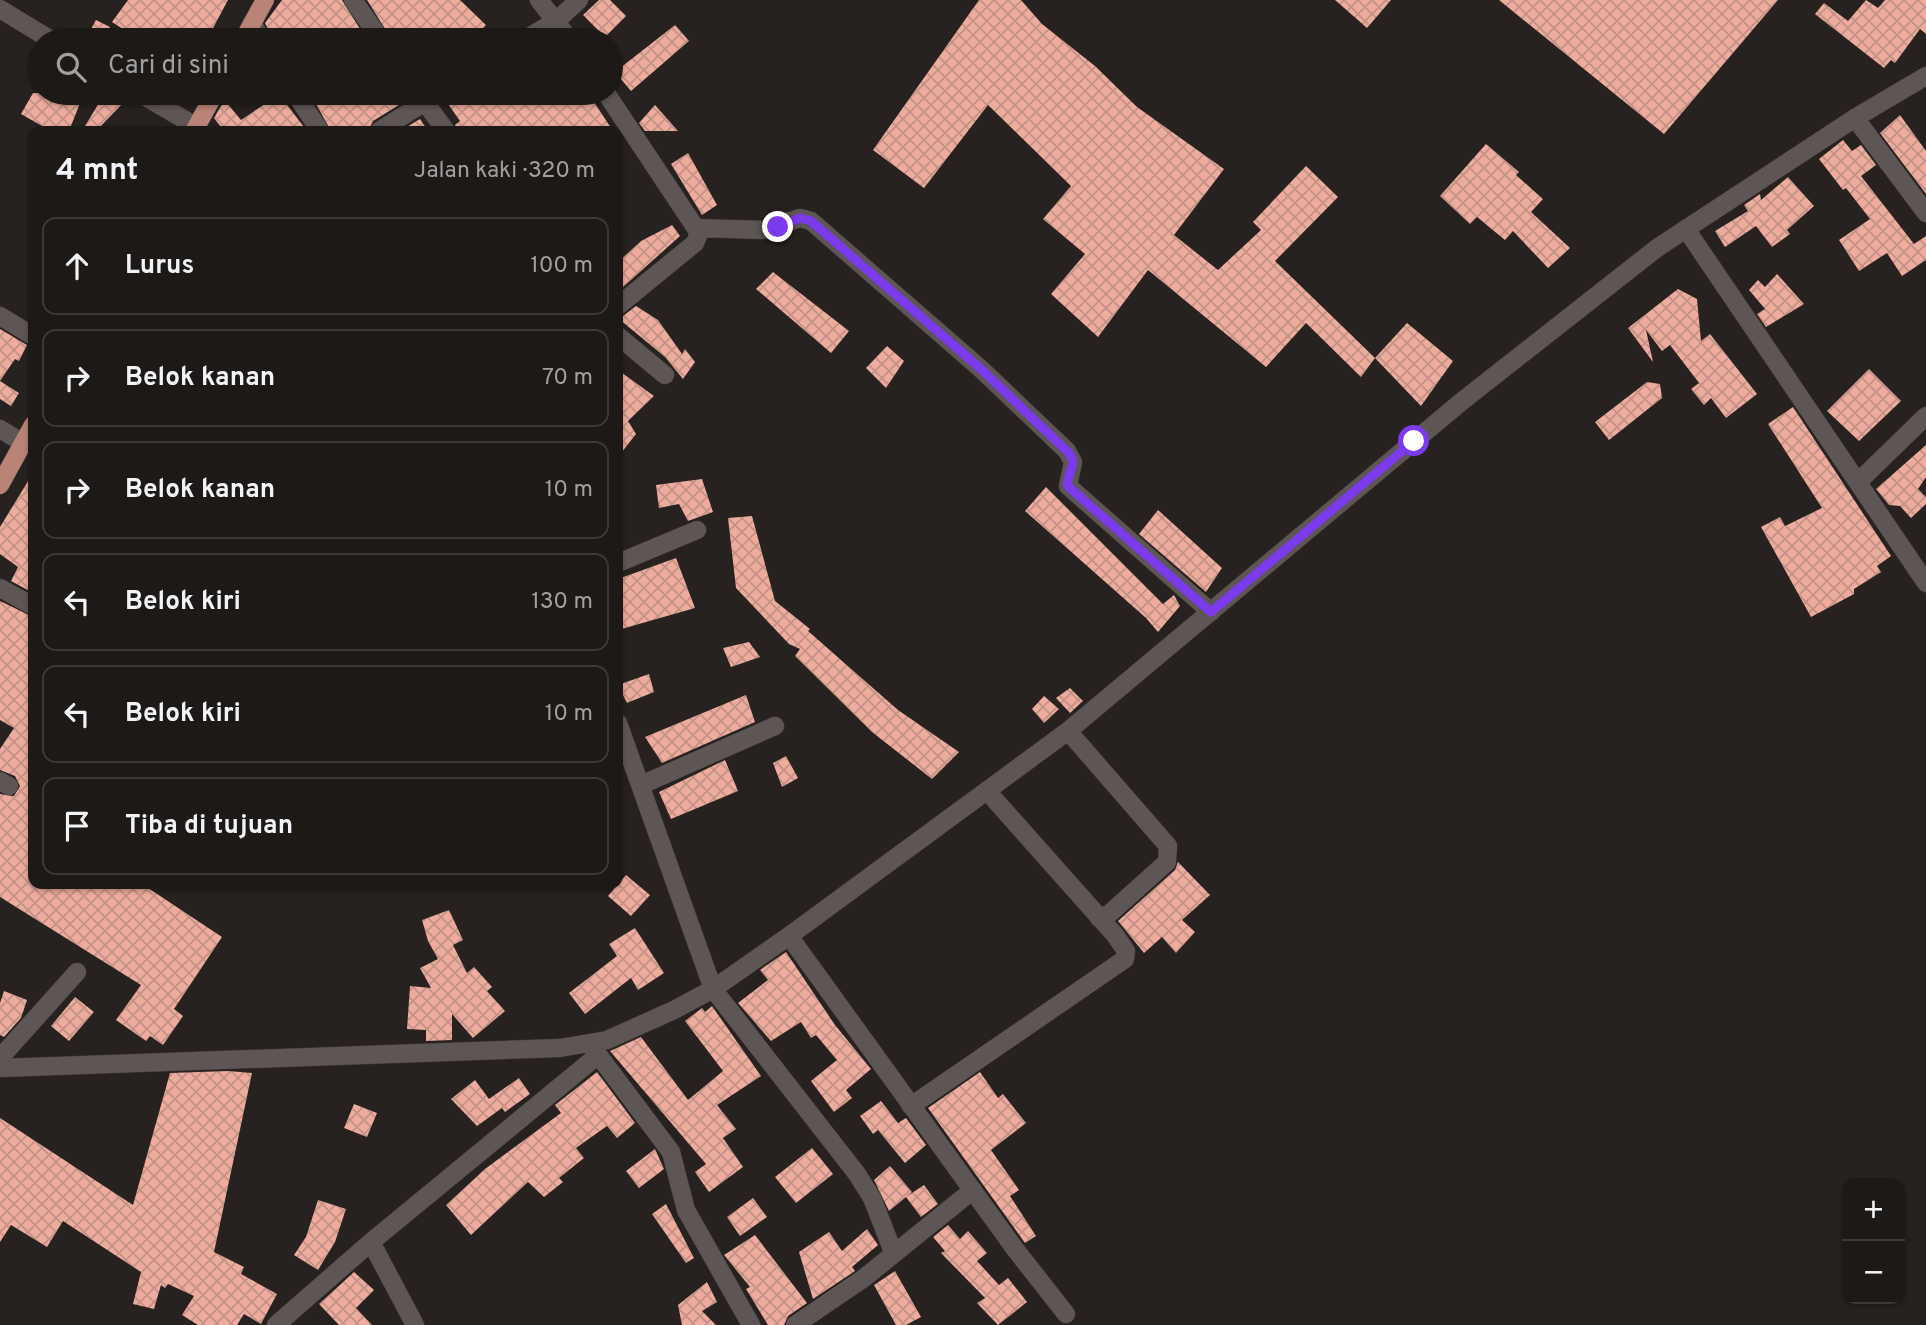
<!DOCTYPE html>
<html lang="id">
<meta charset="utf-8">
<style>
body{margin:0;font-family:Overpass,sans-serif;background:#2a2624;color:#f1f3f6}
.controls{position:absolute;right:21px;bottom:21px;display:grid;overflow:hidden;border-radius:14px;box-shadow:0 2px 5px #0004}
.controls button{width:63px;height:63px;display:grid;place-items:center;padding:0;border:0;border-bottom:2px solid #3b3836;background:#1d1917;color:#f1f3f6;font:35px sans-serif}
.stop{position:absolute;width:21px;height:21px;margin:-16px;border:5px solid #7c3aed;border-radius:50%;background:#fff}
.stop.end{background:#7c3aed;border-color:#fff;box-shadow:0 2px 7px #0008}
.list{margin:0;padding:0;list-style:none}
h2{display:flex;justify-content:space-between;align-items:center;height:91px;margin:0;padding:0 28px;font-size:30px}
h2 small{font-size:23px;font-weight:400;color:#a0a0a1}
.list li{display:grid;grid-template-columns:46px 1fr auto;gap:21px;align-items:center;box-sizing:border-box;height:98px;margin:0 14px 14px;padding:0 14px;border:2px solid #3b3836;border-radius:14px}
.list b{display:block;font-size:26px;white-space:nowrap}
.list em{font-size:23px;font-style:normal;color:#a0a0a1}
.icon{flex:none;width:38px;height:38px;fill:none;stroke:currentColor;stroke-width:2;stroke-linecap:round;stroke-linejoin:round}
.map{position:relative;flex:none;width:1926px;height:1325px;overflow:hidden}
.search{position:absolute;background:#1d1917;box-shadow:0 2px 5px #0004;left:28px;top:28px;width:595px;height:77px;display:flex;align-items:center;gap:18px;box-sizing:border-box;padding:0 24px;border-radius:38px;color:#a0a0a1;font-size:26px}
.panel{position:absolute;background:#1d1917;box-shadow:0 2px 5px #0004;left:28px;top:126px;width:595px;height:763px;border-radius:14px}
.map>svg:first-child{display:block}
</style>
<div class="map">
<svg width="1926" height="1325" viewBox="0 0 1926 1325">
<defs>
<pattern id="building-cross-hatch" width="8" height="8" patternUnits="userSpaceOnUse" patternTransform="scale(1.75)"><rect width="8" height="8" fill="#edac9d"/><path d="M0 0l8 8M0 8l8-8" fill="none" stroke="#c39286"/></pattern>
</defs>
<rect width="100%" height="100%" fill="#27211f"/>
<path fill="url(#building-cross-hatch)" d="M128,0H228L212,30L232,40H191L176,33L172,40H140L112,22Z
M282,0H342L367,40H273L265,23Z
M367,0H460L486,25L471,40H462L457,35L451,40H392Z
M599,0H610L626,16L605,37L583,15Z
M979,0H1021L1042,24L1095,66L1137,107L1224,169L1174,235L1218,270L1261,230L1253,222L1306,166L1338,197L1275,261L1375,358L1361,377L1306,323L1266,367L1148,270L1098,337L1051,294L1085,254L1043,219L1071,186L988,105L924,188L873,150Z
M1335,0H1391L1367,28Z
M1499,0H1778L1664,134Z
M1866,0L1878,8L1885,0H1926V34L1920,29L1895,63L1891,60L1884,68L1815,14L1824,3L1848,21Z
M96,20L110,27L105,40H85Z
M675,25L689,41L631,91L615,72Z
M33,93H54L64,98L67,93H84L69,131H41L44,127L21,114Z
M105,93H128L129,97L96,131H82Z
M257,93H278L307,131H224L214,118L221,106L226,102L241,120L265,104Z
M319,93H402L407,100L373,121L368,131H331L312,97Z
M459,93H582L590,104L594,102L613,131H457L455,125L460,121L446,101Z
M655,105L678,131H645L639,123Z
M1900,115L1926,151V194L1880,133Z
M420,119L428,131H400Z
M1843,140L1852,151L1861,145L1876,165L1861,176L1914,244L1926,236V260L1902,276L1887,253L1859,271L1839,240L1870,219L1846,188L1843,190L1819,159Z
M1486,144L1519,172L1516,175L1543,199L1531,212L1570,248L1548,268L1513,231L1505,240L1477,217L1470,224L1440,196Z
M688,153L717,205L702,215L671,164Z
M1788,177L1814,206L1787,230L1790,234L1772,247L1756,226L1725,247L1715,231L1748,211L1744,205L1760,194L1761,200Z
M672,225L680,236L622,288L618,282V262L641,241Z
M773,272L849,331L831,353L756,289Z
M1777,274L1804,304L1766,327L1757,314L1765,309L1749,290L1758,280L1765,287Z
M1678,289L1697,299L1701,341L1710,334L1757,394L1726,418L1711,398L1704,405L1691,389L1699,383L1670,345L1662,351L1646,330L1653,362L1628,328Z
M636,306L658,320L682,354L685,349L695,362L683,379L665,357L619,319Z
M1407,323L1453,361L1421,406L1375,358Z
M0,329L27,345L19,361L15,359L0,381L19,393L11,406L0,399Z
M887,346L904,361L886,388L866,368Z
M1869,369L1901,401L1859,441L1827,411Z
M618,370L654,396L628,421L636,434L618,457Z
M1647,382L1660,384L1662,398L1609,440L1595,422Z
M1793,407L1891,556L1877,566L1881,572L1854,589V594L1811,617L1761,527L1780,517L1785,526L1822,508L1768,424Z
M1926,445V477L1918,489L1926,497V504L1911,518L1900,506L1889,505L1876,489Z
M33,473V593L11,581L18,567L0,554V527Z
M702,479L713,512L688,521L679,504L659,508L656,485Z
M1046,487L1163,604L1174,595L1180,606L1158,632L1146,618L1025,511Z
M1158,510L1222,568L1206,592L1139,534Z
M752,516L775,601L810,629L808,631L898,710L959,752L932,779L872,732L795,656L800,649L789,644L736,588L728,518Z
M676,558L695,608L618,630V579Z
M0,601L33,617V884H142L222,937L174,1009L183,1016L163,1045L150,1036L146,1041L116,1020L141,985L0,897V794L14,796L20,786L15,776L0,770V749L14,728L0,720Z
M749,642L760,657L731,667L723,648Z
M649,674L654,692L627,703L618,685Z
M1070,688L1083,701L1070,713L1056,698Z
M746,695L755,722L662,763L645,737Z
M1044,696L1059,709L1044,723L1032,709Z
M786,756L798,778L782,787L773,763Z
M725,760L738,791L671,819L659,792Z
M1178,862L1210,895L1182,920L1195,932L1176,953L1162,937L1144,953L1118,921L1175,870Z
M626,875L650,895L631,916L608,896Z
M449,910L463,940L453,945L467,973L474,967L492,987L487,991L505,1011L473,1038L452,1014V1040L426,1041V1030L407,1029L410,986L431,988L420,968L438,959L428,941L422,920Z
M635,928L664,973L638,990L631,978L585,1014L569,993L617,956L609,944Z
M786,952L835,1025L871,1069L846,1090L852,1098L834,1112L811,1081L837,1060L816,1035L811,1038L801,1022L771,1041L738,1003L768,980L760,970Z
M4,991L27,1000L21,1018L4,1037L0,1035V1003Z
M75,997L94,1012L69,1041L51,1026Z
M712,1006L761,1076L717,1105L736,1129L723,1138L743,1167L709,1192L695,1172L706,1164L610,1051L641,1037L688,1100L723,1071L685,1021L702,1008L705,1012Z
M228,1071L252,1073L214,1252L244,1267L241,1274L277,1294L261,1324L244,1314L237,1325H198L182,1315L194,1296L168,1284L165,1288L161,1285L154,1309L133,1304L141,1272L63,1221L47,1247L11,1225L0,1242V1118L133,1205L170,1073Z
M597,1072L635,1123L617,1138L607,1126L576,1148L584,1158L559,1178L563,1182L544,1197L528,1182L471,1235L446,1205L485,1169L561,1113L555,1105Z
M980,1072L998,1098L1003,1094L1026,1123L991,1150L1019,1190L1010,1196L1036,1236L1025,1243L928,1108Z
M519,1078L530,1094L505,1112L502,1108L477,1126L451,1099L475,1080L489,1099Z
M881,1101L898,1123L906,1118L926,1145L905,1163L878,1130L873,1134L860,1116Z
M354,1104L377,1113L367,1137L344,1128Z
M812,1148L833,1174L796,1203L775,1177Z
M655,1149L664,1169L639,1188L626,1171Z
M890,1166L912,1192L906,1197L924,1185L938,1204L921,1217L906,1197L889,1211L874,1180Z
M753,1198L767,1217L740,1236L727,1217Z
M318,1200L346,1209L335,1242L318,1270L294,1255L306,1237Z
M666,1204L694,1258L686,1263L652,1214Z
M948,1225L960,1239L968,1231L987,1253L977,1261L999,1285L1008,1278L1027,1302L998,1325L977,1303L985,1298L941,1253L945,1251L933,1237Z
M867,1229L878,1245L852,1267L855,1271L813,1299L799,1252L829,1232L842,1251Z
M755,1235L807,1303L788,1316L784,1325H768L746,1289L750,1287L724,1255Z
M895,1271L921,1317L906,1325H896L874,1285Z
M354,1272L374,1290L356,1308L372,1325H339L319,1304Z
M707,1282L717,1302L702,1311L716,1325H682L678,1305Z"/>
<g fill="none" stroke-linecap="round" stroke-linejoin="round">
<g stroke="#423c3b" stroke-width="19">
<path id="minor" d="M353,0L381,40
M539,0L570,40
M0,9L51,40
M252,23L262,40
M524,40L556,21L579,0
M139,93L197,127
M295,93L320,131
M418,93L446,131
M606,93L699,233L695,243L618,306
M1855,118L1926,213
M379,131L439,93
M698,228L763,230L800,218L811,221L981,369L1067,451L1073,462L1068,486L1211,612
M1686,229L1926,583
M0,316L33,336
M618,336L665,375
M0,429L23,443
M1859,481L1926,416
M618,563L697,530
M0,588L33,606
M618,723L713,989L857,1174L872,1198L894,1254
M1068,731L1168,846L1167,862L1109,914L1099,918
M0,781L9,786
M641,785L775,726
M789,936L1015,1249L1066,1314
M593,1048L671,1152L686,1210L751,1325
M0,1058L77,972
M911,1106L1125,959L1126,951L1115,935L987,791
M371,1242L415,1325
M276,1325L371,1242L597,1056
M795,1325L864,1278L973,1190"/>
</g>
<g stroke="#423c3b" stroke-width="19">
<path id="tertiary" d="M0,1068L560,1048L607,1040L674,1010L713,989L789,936L1068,731L1461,402L1657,248L1855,118L1926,76"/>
</g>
<g stroke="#423c3b" stroke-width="19">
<path id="primary" d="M243,40L265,0
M194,131L215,93
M0,485L33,425"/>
</g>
<use href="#minor" stroke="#5e5655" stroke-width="18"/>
<use href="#tertiary" stroke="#5e5655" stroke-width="18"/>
<use href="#primary" stroke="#b98377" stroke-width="18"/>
</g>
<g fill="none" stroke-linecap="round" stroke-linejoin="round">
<path stroke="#7c3aed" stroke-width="9" d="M778,227L800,218L811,221L981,369L1070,454L1073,462L1067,484L1070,488L1211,612L1414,441"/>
</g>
</svg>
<div class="controls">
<button>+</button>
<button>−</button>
</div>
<div class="stop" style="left:1414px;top:441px"></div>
<div class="stop end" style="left:778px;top:227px"></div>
<div class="search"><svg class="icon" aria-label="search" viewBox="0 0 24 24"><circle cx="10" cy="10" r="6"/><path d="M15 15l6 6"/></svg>Cari di sini</div>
<section class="panel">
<h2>4 mnt<small>Jalan kaki · 320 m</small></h2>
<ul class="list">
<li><svg class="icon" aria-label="ahead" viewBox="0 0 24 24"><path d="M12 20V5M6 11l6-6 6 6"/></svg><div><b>Lurus</b></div><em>100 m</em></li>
<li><svg class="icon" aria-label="right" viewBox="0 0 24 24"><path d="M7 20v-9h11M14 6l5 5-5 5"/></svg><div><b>Belok kanan</b></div><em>70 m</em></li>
<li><svg class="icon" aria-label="right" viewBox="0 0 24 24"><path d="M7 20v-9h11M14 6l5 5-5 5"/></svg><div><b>Belok kanan</b></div><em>10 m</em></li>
<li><svg class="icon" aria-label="left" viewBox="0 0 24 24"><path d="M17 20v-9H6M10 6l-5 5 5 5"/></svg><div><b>Belok kiri</b></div><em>130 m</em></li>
<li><svg class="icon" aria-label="left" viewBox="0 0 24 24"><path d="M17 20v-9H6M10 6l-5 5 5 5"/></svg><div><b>Belok kiri</b></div><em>10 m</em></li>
<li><svg class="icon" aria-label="arrive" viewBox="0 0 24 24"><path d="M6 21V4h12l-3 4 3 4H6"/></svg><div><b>Tiba di tujuan</b></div></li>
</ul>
</section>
</div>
